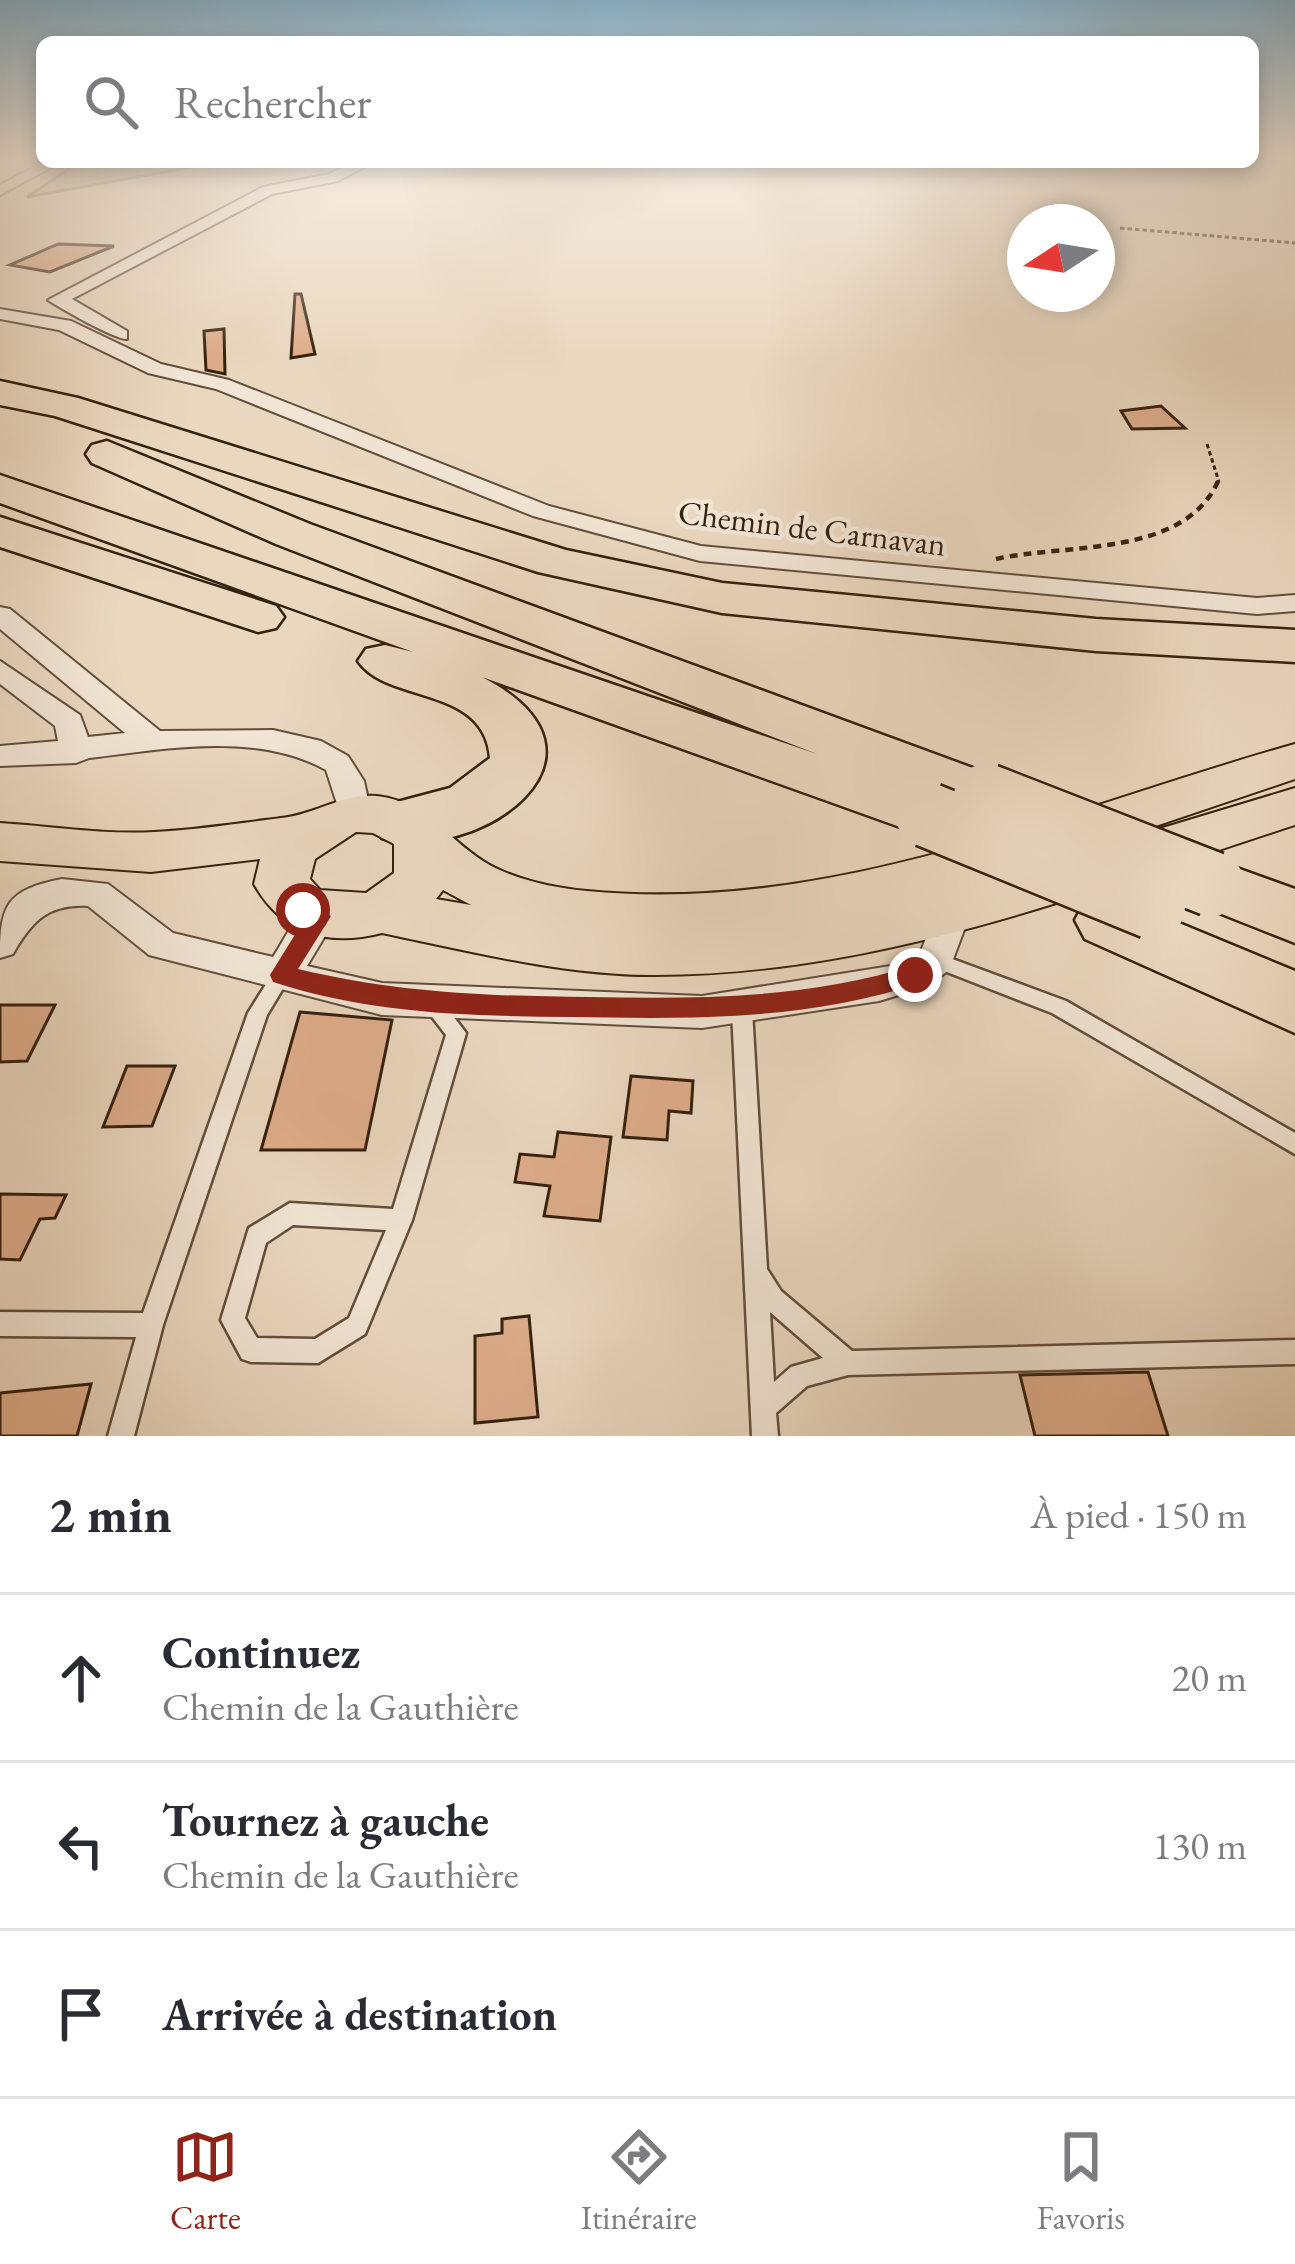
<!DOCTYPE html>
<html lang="fr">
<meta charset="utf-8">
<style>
body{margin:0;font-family:"EB Garamond",serif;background:#f7f7f7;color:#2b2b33}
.compass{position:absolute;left:1007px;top:204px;width:108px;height:108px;border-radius:50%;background:#fff;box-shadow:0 6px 18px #0003;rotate:258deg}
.stop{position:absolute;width:36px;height:36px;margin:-27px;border:9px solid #8f2418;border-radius:50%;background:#fff}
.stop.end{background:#8f2418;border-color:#fff;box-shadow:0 3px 12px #0008}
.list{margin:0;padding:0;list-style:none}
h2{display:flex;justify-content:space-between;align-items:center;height:156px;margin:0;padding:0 48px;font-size:51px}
h2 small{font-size:39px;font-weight:400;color:#7c7c81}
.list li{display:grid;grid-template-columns:78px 1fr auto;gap:36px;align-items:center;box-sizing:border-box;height:168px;padding:0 48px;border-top:3px solid #e1e1e2}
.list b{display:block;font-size:45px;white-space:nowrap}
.list p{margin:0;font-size:39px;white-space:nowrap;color:#7c7c81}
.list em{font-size:39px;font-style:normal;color:#7c7c81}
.icon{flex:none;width:66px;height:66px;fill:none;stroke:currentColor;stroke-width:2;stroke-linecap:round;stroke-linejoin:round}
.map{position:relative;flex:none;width:1295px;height:1436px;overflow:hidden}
.search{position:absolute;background:#fff;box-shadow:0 6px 18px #0003;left:36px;right:36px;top:36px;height:132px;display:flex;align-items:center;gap:30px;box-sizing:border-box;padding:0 42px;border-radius:18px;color:#7c7c81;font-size:45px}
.sheet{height:660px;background:#fff}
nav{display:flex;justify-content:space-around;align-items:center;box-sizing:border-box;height:168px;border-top:3px solid #e1e1e2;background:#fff;font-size:33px;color:#7c7c81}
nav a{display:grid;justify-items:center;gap:6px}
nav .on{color:#8f2418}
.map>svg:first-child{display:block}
</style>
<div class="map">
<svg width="1295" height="1436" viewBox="0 0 1295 1436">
<rect width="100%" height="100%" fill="#ead7bf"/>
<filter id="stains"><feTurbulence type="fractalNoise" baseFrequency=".00167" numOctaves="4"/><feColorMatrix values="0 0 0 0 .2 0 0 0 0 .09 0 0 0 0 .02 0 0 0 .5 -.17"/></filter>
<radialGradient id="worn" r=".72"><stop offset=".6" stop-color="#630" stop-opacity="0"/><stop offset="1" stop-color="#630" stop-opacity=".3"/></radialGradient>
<path fill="#bfbc8c" stroke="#7a6e4e" stroke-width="3" d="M79,162H219L27,197Z"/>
<path fill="#dead8b" stroke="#36210f" stroke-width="3" d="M58,244L114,246L50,272L10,265Z
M295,294H301L315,354L291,358Z
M224,329L225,374L206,370L204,331Z
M1161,406L1185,428L1132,429L1121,411Z
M0,1005H55L27,1061L0,1062Z
M300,1012L392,1020L365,1150H261Z
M127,1066H175L152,1126L103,1127Z
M631,1076L693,1081L691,1113L669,1111L667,1140L623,1137Z
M558,1132L611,1137L600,1221L544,1216L550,1186L515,1182L520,1154L554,1157Z
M0,1194L66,1195L55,1218L40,1219L20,1260L0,1259Z
M529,1316L538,1417L475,1423V1336L502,1333V1319Z
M1148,1372L1168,1436H1035L1020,1375Z
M91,1384L77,1436H0V1393Z"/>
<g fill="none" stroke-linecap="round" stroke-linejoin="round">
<g stroke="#634e3b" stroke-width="5">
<path id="lane" d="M936,953L1066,1001L1295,1133V1154L1052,1013L929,965L927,960L929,955Z
M282,967L289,970L291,975L267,1015L163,1325L134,1436H108L136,1337L0,1336V1312L143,1313L248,1013L275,970Z
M433,997L440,999L466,1033L412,1220L365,1334L318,1363L251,1362L242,1359L221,1320L249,1228L290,1203L393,1209L446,1035L423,1005L426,999ZM293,1225L386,1230L349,1318L315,1339L257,1338L245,1318L266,1243Z
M742,1002L749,1004L752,1010L767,1269L781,1291L852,1351L1295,1340V1364L848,1375L807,1386L776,1413L778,1436H752L732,1010L735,1004ZM770,1312L823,1358L791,1367L774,1382Z"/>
</g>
<g stroke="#634e3b" stroke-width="4">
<path id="street" d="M44,162H61L0,195V185Z
M355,162H373L338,181L272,194L72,299L127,331V339C116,340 60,308 48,300L263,187L329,174Z
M0,309L71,321L161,364L229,380L549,506L701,546L1257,598L1295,595V611L1257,614L700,561L533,516L216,389L148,373L59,330L0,319Z
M0,607L10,609L160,731L273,730L321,741L348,756L364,781L371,814L367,822H343L326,770C257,731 164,749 89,758L76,763L0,766V746L58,741L55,726L0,684V661L80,715L88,737L125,733L0,629Z
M62,879L108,884L173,933L273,957C288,935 301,896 332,906L337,916L307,966L382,983L702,996L903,964L921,951L939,904L952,900L965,904L970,914L949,970L928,986L879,1001L702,1028L382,1015L149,955L88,906C48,904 32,921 13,954L0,958C0,905 6,890 62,879Z"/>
</g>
<g stroke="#36210f" stroke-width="4">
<path id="primary" d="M1295,744V779L1040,865L1295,788V825C1085,893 875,976 651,975C562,975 469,951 382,933C328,947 282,934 254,884L260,859L151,872L0,861V823C50,826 104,835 154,832C197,830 239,823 281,818C315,815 342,793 377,796C424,801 447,838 483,861C511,879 554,888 587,891C834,915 1063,809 1295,744ZM356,832L373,833L394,844V873L366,893L320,890L310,879L315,859ZM443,890L471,905L436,899Z"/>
</g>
<g stroke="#36210f" stroke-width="5">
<path id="highway" d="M0,381L78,398L566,550L722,583L1096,619L1295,630V662L1096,651L722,613L538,572L55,416L0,405Z
M107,441L310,524L1008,781L1017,796L1008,811L986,817L955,807L959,815L950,831L928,837L482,677C635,756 476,865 382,838L373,822L382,806L450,788L490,758C485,685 387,704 358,661L366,649L385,645L413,652L0,503V475L817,754L276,544L92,463L86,454L92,445Z
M0,517L276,606L284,617L276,628L258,632L0,547Z
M1212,859L1295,889V943L1189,901L1179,884L1189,867Z
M1109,894L1295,971V1033L1085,939L1075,920L1085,901Z"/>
</g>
<path stroke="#36210f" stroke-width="3" stroke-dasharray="4.5 3" stroke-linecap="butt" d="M1120,228L1295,243
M1207,444L1219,482"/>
<path stroke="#36210f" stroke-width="4.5" stroke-dasharray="8 6" stroke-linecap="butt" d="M996,559C1067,543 1186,558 1219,479"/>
<use href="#lane" fill="#f1e5d5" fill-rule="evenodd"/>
<use href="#street" fill="#f1e5d5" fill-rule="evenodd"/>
<use href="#primary" fill="#ead7bf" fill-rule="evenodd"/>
<use href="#highway" fill="#ead7bf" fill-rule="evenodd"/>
<g stroke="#36210f" stroke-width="69" stroke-linecap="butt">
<path id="highway-bridge" d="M986,796L1212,884
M928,815L1153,907"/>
</g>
<use href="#highway-bridge" stroke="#ead7bf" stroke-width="64"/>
</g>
<linearGradient id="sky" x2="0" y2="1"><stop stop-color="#88b6d2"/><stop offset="0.44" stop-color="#f6ede2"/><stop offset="1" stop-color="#f6ede2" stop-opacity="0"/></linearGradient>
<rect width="1295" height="356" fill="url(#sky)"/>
<path fill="#8f2418" d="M303,902L331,916L298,969C399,993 486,996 589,997C700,999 808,999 915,965L927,975L924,982C805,1021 694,1019 571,1017C469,1016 371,1014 273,982L270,975L304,920L291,910Z"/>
<g text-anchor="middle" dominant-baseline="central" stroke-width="9" stroke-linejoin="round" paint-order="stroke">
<g font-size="33" fill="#36210f" stroke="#f1e5d5">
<text transform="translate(812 528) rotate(7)">Chemin de Carnavan</text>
</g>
</g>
<rect width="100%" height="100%" filter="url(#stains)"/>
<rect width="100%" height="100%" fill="url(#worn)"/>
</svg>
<svg class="compass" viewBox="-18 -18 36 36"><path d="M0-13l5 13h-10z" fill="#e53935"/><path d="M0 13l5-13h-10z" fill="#7c7c81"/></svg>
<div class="stop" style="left:303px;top:910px"></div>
<div class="stop end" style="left:915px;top:975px"></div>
<div class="search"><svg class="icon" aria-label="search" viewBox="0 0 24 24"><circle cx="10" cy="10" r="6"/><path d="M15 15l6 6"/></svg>Rechercher</div>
</div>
<section class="sheet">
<h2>2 min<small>À pied · 150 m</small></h2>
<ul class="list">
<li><svg class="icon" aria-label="ahead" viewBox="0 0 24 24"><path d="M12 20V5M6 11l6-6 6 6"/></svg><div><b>Continuez</b><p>Chemin de la Gauthière</p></div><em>20 m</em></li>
<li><svg class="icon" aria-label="left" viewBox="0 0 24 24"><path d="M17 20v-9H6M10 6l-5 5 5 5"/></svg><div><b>Tournez à gauche</b><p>Chemin de la Gauthière</p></div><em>130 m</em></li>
<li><svg class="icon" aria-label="arrive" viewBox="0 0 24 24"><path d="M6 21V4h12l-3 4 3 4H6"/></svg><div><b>Arrivée à destination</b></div></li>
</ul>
</section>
<nav>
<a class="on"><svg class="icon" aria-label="map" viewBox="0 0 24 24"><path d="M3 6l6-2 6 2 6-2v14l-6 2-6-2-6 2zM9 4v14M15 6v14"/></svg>Carte</a>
<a><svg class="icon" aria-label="directions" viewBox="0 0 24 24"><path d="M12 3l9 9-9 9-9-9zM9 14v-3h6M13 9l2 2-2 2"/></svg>Itinéraire</a>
<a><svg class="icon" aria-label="saved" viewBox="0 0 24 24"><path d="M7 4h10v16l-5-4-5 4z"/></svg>Favoris</a>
</nav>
